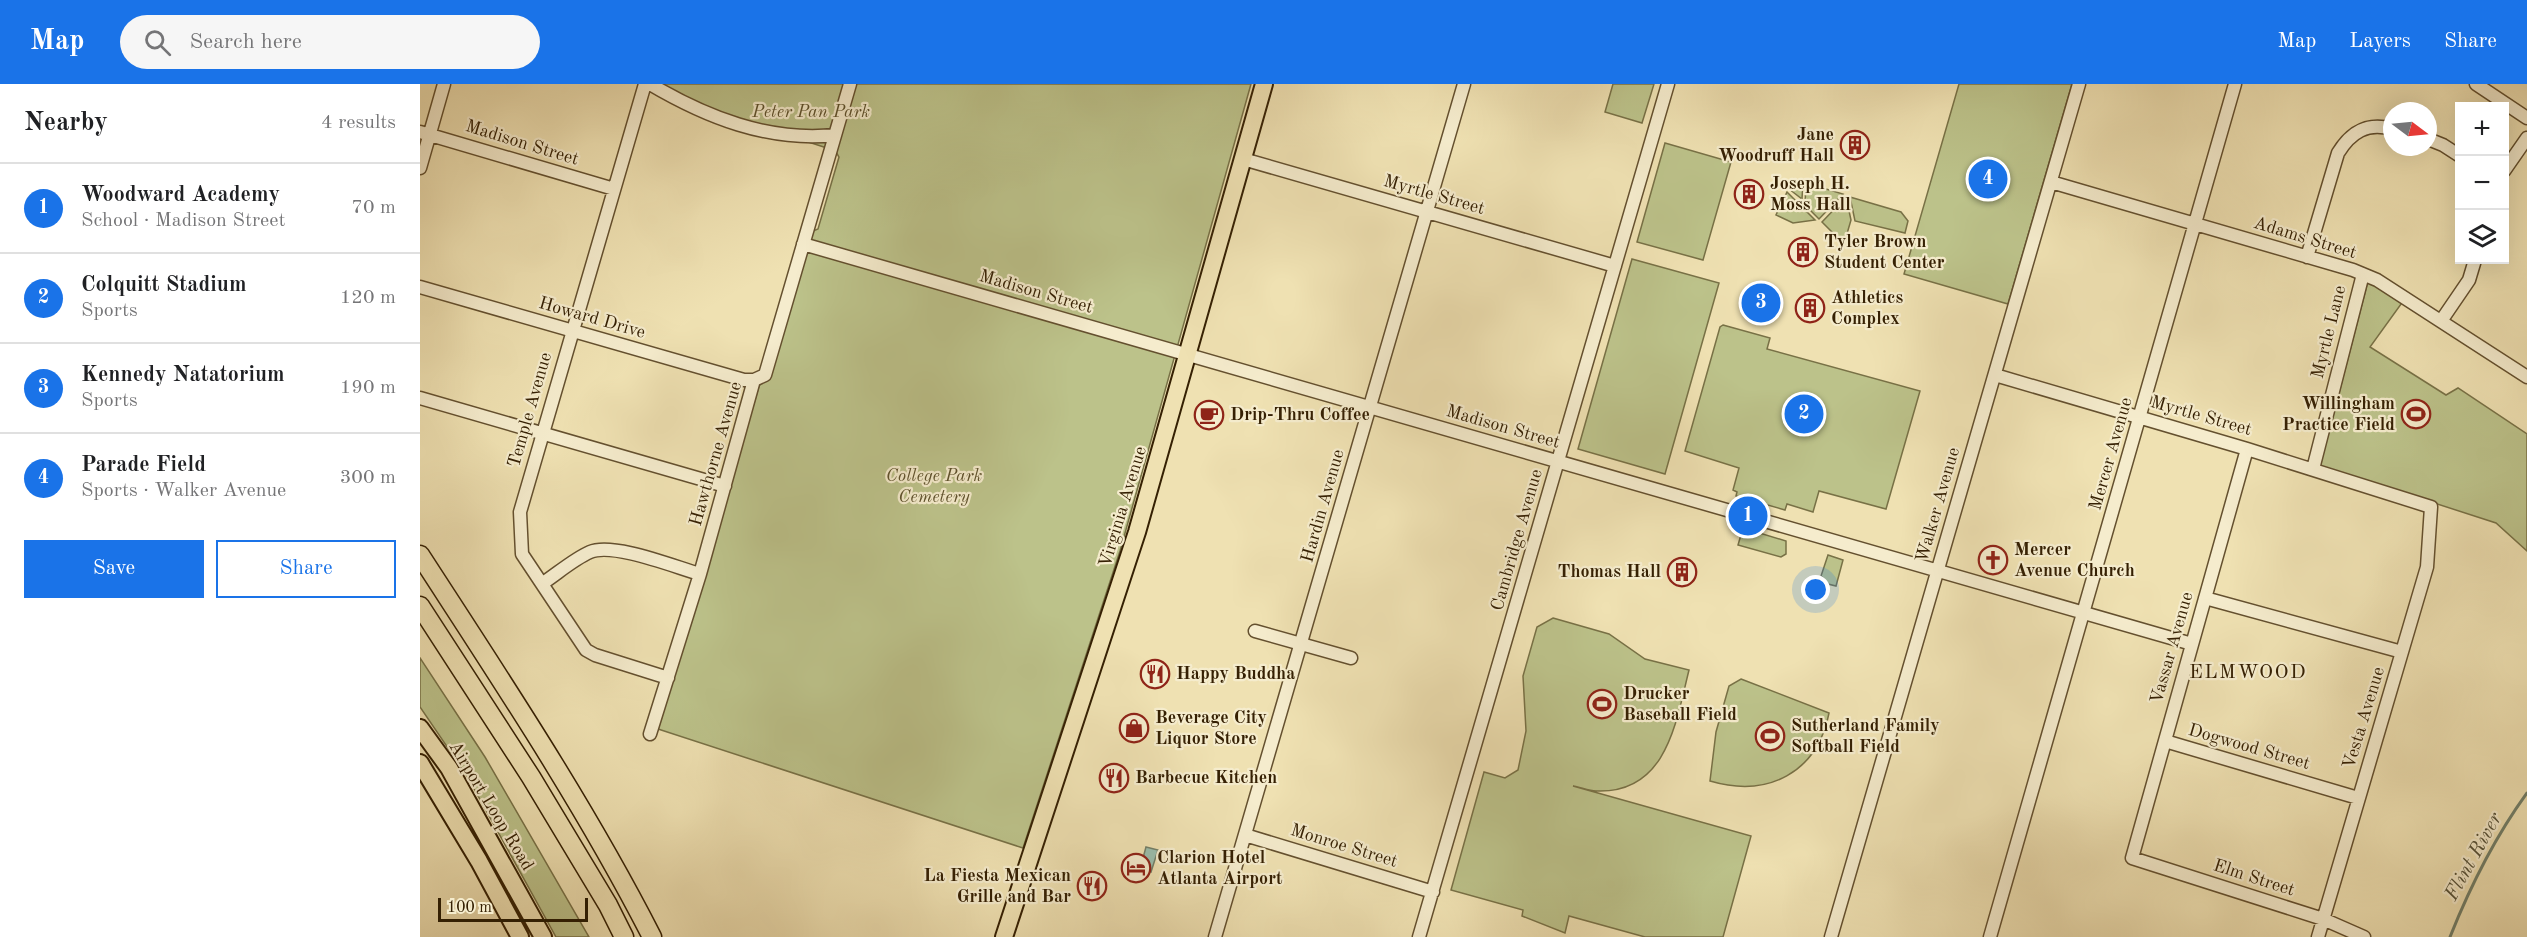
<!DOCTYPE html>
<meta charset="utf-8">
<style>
body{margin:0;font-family:"Old Standard TT",serif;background:#f6f6f6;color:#202124}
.controls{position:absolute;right:18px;top:18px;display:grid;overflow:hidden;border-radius:0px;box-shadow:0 6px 24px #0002}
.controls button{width:54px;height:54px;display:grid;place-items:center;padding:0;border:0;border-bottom:2px solid #e0e0e0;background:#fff;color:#202124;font:30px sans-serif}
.compass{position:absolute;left:1963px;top:18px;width:54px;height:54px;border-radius:50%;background:#fff;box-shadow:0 6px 24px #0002;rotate:106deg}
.scale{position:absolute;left:18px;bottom:15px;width:150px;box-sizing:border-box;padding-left:6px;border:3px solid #352003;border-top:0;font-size:16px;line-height:21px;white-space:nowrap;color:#352003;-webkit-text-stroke:4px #f5eccd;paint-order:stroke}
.you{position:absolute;left:1396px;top:506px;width:21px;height:21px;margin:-15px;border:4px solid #fff;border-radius:50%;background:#1a73e8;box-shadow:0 0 0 9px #1a73e833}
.badge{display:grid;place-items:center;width:39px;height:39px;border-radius:50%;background:#1a73e8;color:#fff;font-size:20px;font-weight:700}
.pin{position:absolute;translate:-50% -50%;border:3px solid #fff;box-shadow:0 2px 6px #0006}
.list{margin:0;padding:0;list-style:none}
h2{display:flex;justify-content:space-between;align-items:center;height:78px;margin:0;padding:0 24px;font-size:26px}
h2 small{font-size:20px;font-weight:400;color:#757577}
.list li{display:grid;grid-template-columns:39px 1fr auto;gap:18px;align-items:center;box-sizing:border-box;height:90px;padding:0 24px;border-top:2px solid #e0e0e0}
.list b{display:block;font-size:22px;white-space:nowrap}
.list p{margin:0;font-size:20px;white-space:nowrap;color:#757577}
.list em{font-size:20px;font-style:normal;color:#757577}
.actions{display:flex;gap:12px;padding:18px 24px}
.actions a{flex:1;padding:14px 0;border:2px solid #1a73e8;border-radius:0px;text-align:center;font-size:21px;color:#1a73e8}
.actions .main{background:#1a73e8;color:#fff}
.icon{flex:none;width:33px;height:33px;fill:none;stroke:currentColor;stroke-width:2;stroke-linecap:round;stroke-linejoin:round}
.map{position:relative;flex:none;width:2107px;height:853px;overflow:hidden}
header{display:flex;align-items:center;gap:36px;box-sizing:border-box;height:84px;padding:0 30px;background:#1a73e8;color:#fff}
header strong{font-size:28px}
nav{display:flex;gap:33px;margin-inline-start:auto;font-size:21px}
.search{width:420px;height:54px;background:#f6f6f6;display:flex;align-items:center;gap:15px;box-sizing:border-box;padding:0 21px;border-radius:33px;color:#757577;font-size:22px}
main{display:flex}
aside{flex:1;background:#fff}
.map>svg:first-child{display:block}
</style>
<header>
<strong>Map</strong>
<div class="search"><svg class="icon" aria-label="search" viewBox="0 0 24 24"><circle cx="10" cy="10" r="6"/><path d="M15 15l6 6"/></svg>Search here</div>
<nav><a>Map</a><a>Layers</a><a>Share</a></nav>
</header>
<main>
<aside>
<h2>Nearby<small>4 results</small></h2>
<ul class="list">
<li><span class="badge">1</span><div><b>Woodward Academy</b><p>School · Madison Street</p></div><em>70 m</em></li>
<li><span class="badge">2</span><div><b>Colquitt Stadium</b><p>Sports</p></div><em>120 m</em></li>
<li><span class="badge">3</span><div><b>Kennedy Natatorium</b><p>Sports</p></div><em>190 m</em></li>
<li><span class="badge">4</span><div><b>Parade Field</b><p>Sports · Walker Avenue</p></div><em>300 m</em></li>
</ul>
<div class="actions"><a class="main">Save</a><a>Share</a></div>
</aside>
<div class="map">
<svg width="2107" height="853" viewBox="0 0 2107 853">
<rect width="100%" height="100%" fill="#efe1b2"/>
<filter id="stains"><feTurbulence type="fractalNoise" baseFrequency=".00333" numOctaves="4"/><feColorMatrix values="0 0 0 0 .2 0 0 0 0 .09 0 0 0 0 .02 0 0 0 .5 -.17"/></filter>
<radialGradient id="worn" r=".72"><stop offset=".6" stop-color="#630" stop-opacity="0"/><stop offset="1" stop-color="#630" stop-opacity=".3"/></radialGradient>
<path fill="#bcc28a" stroke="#787146" stroke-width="1.5" d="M231,0H429L410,65L271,20Z
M436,0H831L700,467L603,764L238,645L339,302L353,284L393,147L398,145L419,73L416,68Z
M1193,0H1234L1222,39L1185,28Z
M1539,0H1652L1588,220L1484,190Z
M1245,59L1311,78L1283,176L1217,158Z
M1375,98H1383L1382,115L1369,105Z
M1386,99L1423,110L1399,135L1385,121Z
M1367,108L1395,136L1373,139L1356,131Z
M1426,113L1431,136L1424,160L1402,138Z
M1430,113L1481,128L1488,137L1485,149L1435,137Z
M1212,175L1299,199L1245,390L1158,365Z
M1949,193L1984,216L1950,263L2026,311L2038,304L2107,350V467L2076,439L1900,382Z
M1303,241L1350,254L1347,265L1500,307L1466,425L1399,407L1393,428L1367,420L1365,426L1316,412L1317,408L1313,406L1319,384L1265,367L1300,243Z
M1323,444L1366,457V470L1361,473L1318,461Z
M1408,471L1423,476L1416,502L1408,500L1401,492Z
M1133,534L1189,550L1225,575L1269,586C1256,638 1247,710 1176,707C1169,707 1160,703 1153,702L1331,752L1303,853H1225L1149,832L1145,849L1102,832L1103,826L1031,806L1064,688L1085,694L1098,686L1106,647L1103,592L1117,543Z
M0,574L65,673L169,853H136L47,692L0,623Z
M1321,595L1409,629C1397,689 1348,714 1290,697L1296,648L1309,602Z"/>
<path fill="#9abead" stroke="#727f69" stroke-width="1.5" d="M726,763L738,766L731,788L720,785Z"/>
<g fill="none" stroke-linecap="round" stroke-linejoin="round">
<path stroke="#727f69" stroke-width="3" d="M2030,853C2050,803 2075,753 2107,709"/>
<g stroke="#64502f" stroke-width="15">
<path id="minor" d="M225,0L100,428L102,470L166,566L175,571L248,594
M230,0C286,33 348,58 415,51
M2056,0L2107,34
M0,48L194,105
M2008,55L2023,61L2040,72
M823,75L1195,182
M0,84L24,0
M2084,87L2107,54
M1631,98L1933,186L1957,196L2107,293
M383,160L1772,560
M1887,173L1918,69C1931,48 1947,38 1972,45
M0,203L324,296H334
M2021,237L2049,196L2055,176
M1575,291L1827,365L2011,423L2007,483L1898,853
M0,314L305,402
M1827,365L1712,774L1903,835L1944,853
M1893,385L1943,190
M123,499C138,489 154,475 170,468C193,458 255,483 280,490
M1785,514L1982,568
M835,547L931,574
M230,650L280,490L334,296L345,291L430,0
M1745,657L1938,714
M825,751L1013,808
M795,853L1044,0
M999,853L1248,0
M1411,853L1659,0
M1570,853L1815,0"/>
</g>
<g stroke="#352003" stroke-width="20">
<path id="major" d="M0,644L29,684L123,853
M0,679L59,777L100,853
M584,853L717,448L844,0"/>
</g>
<g stroke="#352003" stroke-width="21">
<path id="highway" d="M0,471C81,596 164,720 232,853
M0,522L111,693L188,821L204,853"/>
</g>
<use href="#minor" stroke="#f5eccd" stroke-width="12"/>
<use href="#major" stroke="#efe1b2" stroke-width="16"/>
<use href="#highway" stroke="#efe1b2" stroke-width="18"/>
</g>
<defs>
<g id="building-ring" transform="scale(1.5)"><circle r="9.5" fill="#f5eccd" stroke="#8f2418" stroke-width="1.5"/><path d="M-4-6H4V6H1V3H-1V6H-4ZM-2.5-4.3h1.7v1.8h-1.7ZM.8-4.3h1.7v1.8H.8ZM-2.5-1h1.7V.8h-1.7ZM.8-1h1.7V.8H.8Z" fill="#8f2418"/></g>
<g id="stadium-ring" transform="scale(1.5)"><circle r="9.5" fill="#f5eccd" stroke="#8f2418" stroke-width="1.5"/><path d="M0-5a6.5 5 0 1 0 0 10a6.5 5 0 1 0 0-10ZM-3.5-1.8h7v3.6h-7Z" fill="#8f2418"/></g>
<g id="cafe-ring" transform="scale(1.5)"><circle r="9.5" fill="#f5eccd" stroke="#8f2418" stroke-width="1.5"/><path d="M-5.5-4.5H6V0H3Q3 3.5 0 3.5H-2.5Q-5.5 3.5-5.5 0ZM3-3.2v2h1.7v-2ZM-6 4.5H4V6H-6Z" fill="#8f2418"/></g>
<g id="church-ring" transform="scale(1.5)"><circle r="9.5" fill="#f5eccd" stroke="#8f2418" stroke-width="1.5"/><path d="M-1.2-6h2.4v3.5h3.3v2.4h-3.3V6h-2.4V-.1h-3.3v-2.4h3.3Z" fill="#8f2418"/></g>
<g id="restaurant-ring" transform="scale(1.5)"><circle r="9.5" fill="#f5eccd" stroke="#8f2418" stroke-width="1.5"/><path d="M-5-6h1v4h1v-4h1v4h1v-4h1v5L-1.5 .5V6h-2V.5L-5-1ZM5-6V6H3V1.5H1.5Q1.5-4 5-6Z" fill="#8f2418"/></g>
<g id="shop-ring" transform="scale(1.5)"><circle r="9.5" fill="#f5eccd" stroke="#8f2418" stroke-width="1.5"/><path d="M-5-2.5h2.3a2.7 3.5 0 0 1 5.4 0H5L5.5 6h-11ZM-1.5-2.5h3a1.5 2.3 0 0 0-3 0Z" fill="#8f2418"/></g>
<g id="hotel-ring" transform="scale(1.5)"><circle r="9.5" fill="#f5eccd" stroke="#8f2418" stroke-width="1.5"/><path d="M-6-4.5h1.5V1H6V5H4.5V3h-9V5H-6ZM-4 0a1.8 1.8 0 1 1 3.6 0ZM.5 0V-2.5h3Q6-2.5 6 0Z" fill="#8f2418"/></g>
</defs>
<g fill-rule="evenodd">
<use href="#building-ring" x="1435" y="61"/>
<use href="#building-ring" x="1329" y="110"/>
<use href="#building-ring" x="1383" y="168"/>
<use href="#building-ring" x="1390" y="224"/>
<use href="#stadium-ring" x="1996" y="330"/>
<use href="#cafe-ring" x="789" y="331"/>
<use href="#church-ring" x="1573" y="476"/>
<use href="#building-ring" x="1262" y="488"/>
<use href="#restaurant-ring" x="735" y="590"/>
<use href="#stadium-ring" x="1182" y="620"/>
<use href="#shop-ring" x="714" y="644"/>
<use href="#stadium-ring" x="1350" y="652"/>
<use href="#restaurant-ring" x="694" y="694"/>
<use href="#hotel-ring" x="716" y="784"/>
<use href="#restaurant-ring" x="672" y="802"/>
</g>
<g text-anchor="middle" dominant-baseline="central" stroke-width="4.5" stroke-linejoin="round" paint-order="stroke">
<g font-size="18" font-style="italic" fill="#5e512c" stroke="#f5eccd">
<text x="391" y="28">Peter Pan Park</text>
<text x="514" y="392">College Park<tspan x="514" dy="21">Cemetery</tspan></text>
</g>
<g font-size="18" font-weight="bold" fill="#352003" stroke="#f5eccd" text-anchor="start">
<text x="1414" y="51" text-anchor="end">Jane<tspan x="1414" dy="21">Woodruff Hall</tspan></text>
<text x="1350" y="100">Joseph H.<tspan x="1350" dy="21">Moss Hall</tspan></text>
<text x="1404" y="158">Tyler Brown<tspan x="1404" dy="21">Student Center</tspan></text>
<text x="1411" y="214">Athletics<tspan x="1411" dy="21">Complex</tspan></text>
<text x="1975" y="320" text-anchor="end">Willingham<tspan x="1975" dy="21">Practice Field</tspan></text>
<text x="810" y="331">Drip-Thru Coffee</text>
<text x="1594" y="466">Mercer<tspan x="1594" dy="21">Avenue Church</tspan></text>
<text x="1241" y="488" text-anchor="end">Thomas Hall</text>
<text x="756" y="590">Happy Buddha</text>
<text x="1203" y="610">Drucker<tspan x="1203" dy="21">Baseball Field</tspan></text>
<text x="735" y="634">Beverage City<tspan x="735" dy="21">Liquor Store</tspan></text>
<text x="1371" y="642">Sutherland Family<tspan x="1371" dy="21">Softball Field</tspan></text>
<text x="715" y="694">Barbecue Kitchen</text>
<text x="737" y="774">Clarion Hotel<tspan x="737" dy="21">Atlanta Airport</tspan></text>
<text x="651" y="792" text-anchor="end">La Fiesta Mexican<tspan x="651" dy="21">Grille and Bar</tspan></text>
</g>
<g font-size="18" fill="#352003" stroke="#f5eccd">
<text transform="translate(102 59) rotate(17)">Madison Street</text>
<text transform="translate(1014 111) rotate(16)">Myrtle Street</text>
<text transform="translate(1885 154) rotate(17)">Adams Street</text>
<text transform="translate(616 208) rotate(16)">Madison Street</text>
<text transform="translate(172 234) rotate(16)">Howard Drive</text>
<text transform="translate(1909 248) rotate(-76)">Myrtle Lane</text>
<text transform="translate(110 326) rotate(-74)">Temple Avenue</text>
<text transform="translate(1781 332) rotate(16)">Myrtle Street</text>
<text transform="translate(1083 343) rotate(16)">Madison Street</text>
<text transform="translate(296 370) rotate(-74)">Hawthorne Avenue</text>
<text transform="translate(1691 370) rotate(-74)">Mercer Avenue</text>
<text transform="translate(1518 421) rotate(-74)">Walker Avenue</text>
<text transform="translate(903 422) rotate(-74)">Hardin Avenue</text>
<text transform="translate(703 423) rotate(-73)">Virginia Avenue</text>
<text transform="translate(1097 456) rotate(-74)">Cambridge Avenue</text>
<text transform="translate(1752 564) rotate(-74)">Vassar Avenue</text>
<text transform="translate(1944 634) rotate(-73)">Vesta Avenue</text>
<text transform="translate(1829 663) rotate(16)">Dogwood Street</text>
<text transform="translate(71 722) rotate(59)">Airport Loop Road</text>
<text transform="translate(924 762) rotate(17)">Monroe Street</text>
<text transform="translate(1834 794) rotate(18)">Elm Street</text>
</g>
<g font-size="20" letter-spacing="1.5" fill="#352003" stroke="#f5eccd">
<text x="1828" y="589">ELMWOOD</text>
</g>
<g font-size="20" font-style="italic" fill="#534f36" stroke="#f5eccd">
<text transform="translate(2054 773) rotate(-61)">Flint River</text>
</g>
</g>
<rect width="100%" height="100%" filter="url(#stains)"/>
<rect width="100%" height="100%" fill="url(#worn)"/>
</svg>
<div class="controls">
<button>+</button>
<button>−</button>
<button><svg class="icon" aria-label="layers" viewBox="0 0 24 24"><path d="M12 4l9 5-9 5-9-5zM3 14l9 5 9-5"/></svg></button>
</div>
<svg class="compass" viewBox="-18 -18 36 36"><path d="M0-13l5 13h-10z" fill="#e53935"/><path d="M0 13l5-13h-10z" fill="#757577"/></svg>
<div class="scale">100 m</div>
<div class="you"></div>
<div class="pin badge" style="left:1328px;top:432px">1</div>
<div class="pin badge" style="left:1384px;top:330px">2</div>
<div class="pin badge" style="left:1341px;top:219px">3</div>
<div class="pin badge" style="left:1568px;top:95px">4</div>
</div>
</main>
